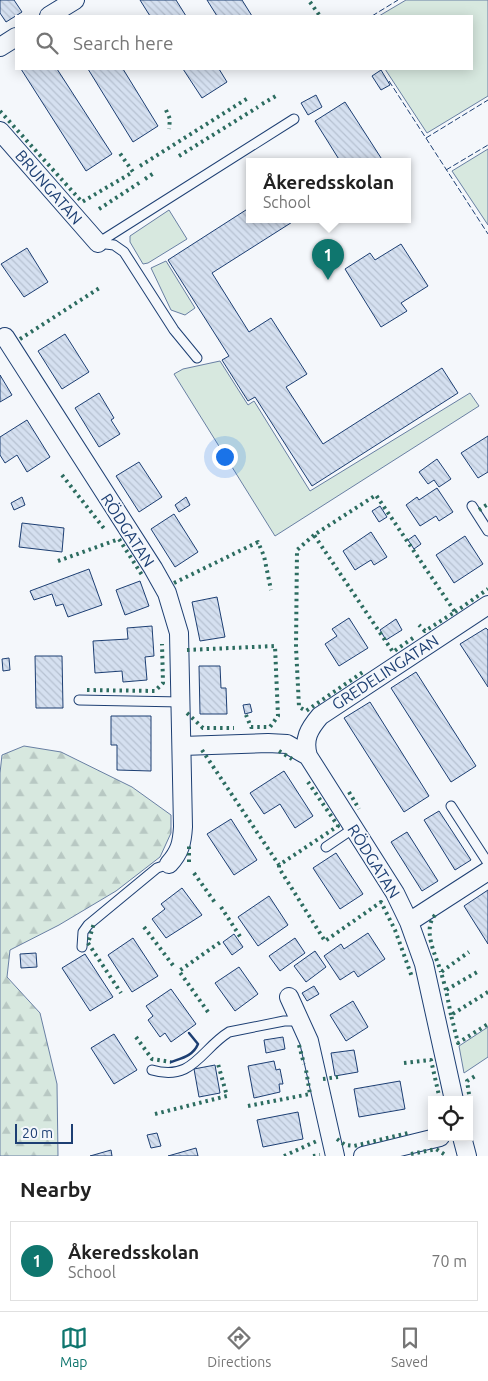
<!DOCTYPE html>
<meta charset="utf-8">
<style>
body{margin:0;font-family:Ubuntu,sans-serif;background:#f2f2f2;color:#222}
.controls{position:absolute;right:15px;bottom:15px;display:grid;overflow:hidden;border-radius:0px;box-shadow:0 2px 12px #0003}
.controls button{width:45px;height:45px;display:grid;place-items:center;padding:0;border:0;border-bottom:1px solid #e0e0e0;background:#fff;color:#222;font:25px sans-serif}
.scale{position:absolute;left:15px;bottom:12px;width:58px;box-sizing:border-box;padding-left:5px;border:2px solid #1d3f73;border-top:0;font-size:14px;line-height:18px;white-space:nowrap;color:#1d3f73;-webkit-text-stroke:4px #f4f7fb;paint-order:stroke}
.you{position:absolute;left:224px;top:456px;width:18px;height:18px;margin:-12px;border:4px solid #fff;border-radius:50%;background:#1a73e8;box-shadow:0 0 0 8px #1a73e833}
.badge{display:grid;place-items:center;width:32px;height:32px;border-radius:50%;background:#0f766e;color:#fff;font-size:16px;font-weight:700}
.pin{position:absolute;translate:-50% -41px;filter:drop-shadow(0 1px 2px #0008)}
.pin::after{content:'';position:absolute;top:26px;width:18px;height:15px;background:inherit;clip-path:polygon(0 0,100% 0,50% 100%)}
.popup{position:absolute;left:246px;top:158px;width:165px;height:65px;box-sizing:border-box;display:grid;place-content:center;border-radius:0px;background:#fff;filter:drop-shadow(0 1px 4px #0005);font-size:16px;white-space:nowrap;color:#767676}
.popup b{font-size:19px;color:#222}
.popup::after{content:'';position:absolute;left:50%;top:100%;margin-left:-10px;border:10px solid transparent;border-top-color:#fff}
.list{margin:0;padding:0;list-style:none}
h2{display:flex;justify-content:space-between;align-items:center;height:65px;margin:0;padding:0 20px;font-size:21px}
h2 small{font-size:16px;font-weight:400;color:#767676}
.list li{display:grid;grid-template-columns:32px 1fr auto;gap:15px;align-items:center;box-sizing:border-box;height:80px;margin:0 10px 10px;padding:0 10px;border:1px solid #e0e0e0;border-radius:0px}
.list b{display:block;font-size:19px;white-space:nowrap}
.list p{margin:0;font-size:16px;white-space:nowrap;color:#767676}
.list em{font-size:16px;font-style:normal;color:#767676}
.icon{flex:none;width:28px;height:28px;fill:none;stroke:currentColor;stroke-width:2;stroke-linecap:round;stroke-linejoin:round}
.map{position:relative;flex:none;width:488px;height:1156px;overflow:hidden}
.search{position:absolute;background:#fff;box-shadow:0 2px 12px #0003;left:15px;right:15px;top:15px;height:55px;display:flex;align-items:center;gap:12px;box-sizing:border-box;padding:0 18px;border-radius:0px;color:#767676;font-size:19px}
.sheet{height:155px;background:#fff}
nav{display:flex;justify-content:space-around;align-items:center;box-sizing:border-box;height:70px;border-top:1px solid #e0e0e0;background:#fff;font-size:14px;color:#767676}
nav a{display:grid;justify-items:center;gap:2px}
nav .on{color:#0f766e}
.map>svg:first-child{display:block}
</style>
<div class="map">
<svg width="488" height="1156" viewBox="0 0 488 1156">
<defs>
<pattern id="forest-firs" width="22" height="20" patternUnits="userSpaceOnUse" patternTransform="scale(1.25)"><rect width="22" height="20" fill="#d7e8df"/><path d="M5 1l3.5 6h-7zM16 11l3.5 6h-7z" fill="#b8c8c3"/></pattern>
<pattern id="building-back-hatch" width="6" height="6" patternUnits="userSpaceOnUse" patternTransform="scale(1.25)"><rect width="6" height="6" fill="#d5e0f0"/><path d="M-1 5l2 2M0 0l6 6M5-1l2 2" fill="none" stroke="#b6c1d1"/></pattern>
</defs>
<rect width="100%" height="100%" fill="#f4f7fb"/>
<path fill="#d7e8df" stroke="#687fa3" d="M406,0H488V96L427,133L385,69H472V16H379Z
M488,149V225L452,171Z
M169,210L187,239L148,263L143,264L130,242V236Z
M166,261L195,308L185,315L171,310L151,268Z
M220,361L248,405L254,401L310,491L470,393L479,406L275,536L174,374L183,369Z
M488,1027V1057L464,1073L459,1046Z"/>
<path fill="url(#forest-firs)" stroke="#687fa3" d="M24,746L61,752L132,787L171,815V833L160,857L116,891L59,925L10,950L7,977L40,1013L57,1084L58,1156H0V773L2,755Z"/>
<path fill="url(#building-back-hatch)" stroke="#1d3f73" d="M0,0H14L22,12L6,22L0,13Z
M140,0H176L186,16H150Z
M207,0H242L252,16H217Z
M21,69H57L112,154L86,171Z
M88,69H123L158,126L133,142Z
M183,69H219L227,82L202,98Z
M381,70L390,85L381,90L372,76Z
M316,95L322,107L308,115L301,103Z
M345,102L383,161H340L315,121Z
M249,208V219H297L212,273L249,332L271,318L307,374L286,387L323,444L442,368L458,393L312,486L255,397L248,401L222,360L229,356L168,260Z
M401,244L428,286L401,303L407,311L381,327L345,269L370,253L375,260Z
M27,248L48,282L24,297L1,264Z
M65,334L89,372L62,389L38,351Z
M0,375L12,395L0,402Z
M99,393L114,418L111,420L120,434L99,447L75,408Z
M27,420L50,457L27,472L17,455L5,463L0,455V437Z
M488,436V472L478,478L461,453Z
M437,459L451,479L439,487L434,480L428,484L419,472Z
M139,462L162,497L139,512L116,476Z
M437,488L453,512L439,521L436,516L420,526L406,505L417,497L419,500Z
M22,497L25,505L14,510L11,503Z
M186,497L190,505L179,512L175,505Z
M380,506L387,517L379,522L372,511Z
M174,514L198,552L175,567L151,529Z
M22,523L64,528L62,552L19,547Z
M371,532L387,557L374,565L371,560L355,570L343,551Z
M415,535L421,544L414,549L408,540Z
M465,536L483,564L454,583L436,555Z
M89,569L102,605L68,617L63,604L56,606L52,594L34,600L30,591Z
M140,581L149,606L125,615L116,590Z
M217,597L225,637L200,641L192,602Z
M349,618L368,648L339,666L325,644L337,636L332,629Z
M396,619L402,630L386,640L380,630Z
M152,626L154,656L145,657L147,680L123,682L122,671L95,673L93,641L128,639L127,628Z
M486,628L488,630V687L460,644Z
M35,656H62L63,708H36Z
M9,658L10,670L3,671L2,659Z
M199,666H220L221,688H226L227,714H200Z
M416,672L476,766L451,782L391,688Z
M370,702L429,796L404,812L344,718Z
M250,704L252,712L245,714L243,705Z
M111,716H151V771L117,770V745H111Z
M284,771L313,816L295,828L280,804L264,814L250,793Z
M439,811L471,860L455,870L424,820Z
M231,819L257,860L234,875L207,834Z
M407,832L438,881L422,891L391,842Z
M336,853L363,894L340,909L313,868Z
M182,888L202,915L166,938L152,919L165,909L161,904Z
M488,890V944L464,906Z
M269,896L288,925L258,946L238,917Z
M368,933L385,959L358,977L354,971L340,980L324,956L341,944L344,949Z
M234,934L243,947L232,955L223,942Z
M133,938L158,976L132,992L108,955Z
M295,938L305,953L280,971L269,956Z
M315,951L326,967L306,982L294,966Z
M36,953L37,967L21,968L20,954Z
M85,954L113,997L90,1011L62,968Z
M239,967L258,994L235,1011L215,983Z
M314,986L319,994L307,1001L302,993Z
M171,989L196,1024L171,1042L165,1033L160,1037L148,1020L153,1016L146,1006Z
M353,1001L368,1027L346,1041L330,1015Z
M114,1034L137,1070L114,1084L91,1048Z
M283,1037L285,1049L266,1053L264,1040Z
M354,1050L358,1072L335,1076L331,1053Z
M274,1061L276,1070L280,1069L283,1084H279L280,1092L254,1098L248,1066Z
M215,1065L220,1093L199,1097L194,1069Z
M400,1081L405,1109L359,1117L354,1089Z
M298,1112L303,1139L263,1147L257,1120Z
M157,1133L161,1146L151,1148L147,1135Z
M196,1148L198,1156H168Z
M111,1150L112,1156H90Z"/>
<g fill="none" stroke-linecap="round" stroke-linejoin="round">
<g stroke="#1d3f73" stroke-width="11">
<path id="lane" d="M98,243L294,119
M98,243L114,245L124,252L174,330L197,358
M472,506L488,531
M79,700L181,702
M451,806L488,863
M326,847L354,828
M82,947L83,932L88,925L157,868L169,864
M152,1070C193,1082 201,1049 229,1032L284,1021H301"/>
</g>
<g stroke="#1d3f73" stroke-width="20">
<path id="street" d="M49,16L75,0
M0,47L16,37
M0,131L98,243
M5,337L153,568L167,593L179,633L183,827C182,843 180,852 169,864
M182,746L268,743L287,744L308,756L395,893L409,922L424,964L454,1100
M308,756C303,739 309,729 320,716L488,605
M409,922L488,871
M289,997L309,1041L335,1156
M462,1137L467,1156
M363,1156L440,1137"/>
</g>
<use href="#lane" stroke="#f4f7fb" stroke-width="9"/>
<use href="#street" stroke="#f4f7fb" stroke-width="18"/>
<path stroke="#2c6c60" stroke-width="4" stroke-dasharray="2.5 4" stroke-linecap="butt" d="M310,2L320,16
M262,104L276,96
M166,110L170,119L169,129
M0,111L82,202L133,172L119,152
M179,156L258,107
M140,166L248,98
M145,179L154,173
M99,209L142,181
M20,339L101,287
M62,475L106,531
M479,510L488,504
M314,535L297,550L296,647L299,707L306,711L363,672
M58,561L119,539L142,575
M174,583L258,542L264,556L271,590
M455,612L488,589
M413,638L393,652L314,535L376,495L455,612L425,631L419,625
M187,650L275,646L278,716L270,727H251L246,715
M87,690L155,691L163,683L162,644
M187,713L203,728H234
M202,750L279,865L338,826L308,782
M279,751L292,759
M349,792L359,809
M189,862V844
M279,865V868L325,941L381,902L395,930L412,977
M194,873L216,904
M221,907L241,938
M435,915C422,930 436,956 441,972
M144,927L175,968
M89,940L94,923
M88,943L121,993
M446,990L441,972L469,952
M488,992L451,1015L458,1043L488,1024
M208,1012L179,971L222,941
M451,1015L446,990L479,971
M136,1037L152,1059L171,1062
M299,1045L304,1064
M404,1063L431,1060L440,1100
M323,1079L338,1077
M248,1106L310,1094L306,1070
M471,1107L467,1081L477,1075
M155,1114L227,1096L218,1064
M337,1139L345,1145L354,1146L408,1133
M411,1154L436,1149L447,1156
M284,1156L319,1140
M313,1156L320,1155"/>
<path stroke="#1d3f73" stroke-width="1" stroke-dasharray="6 2.5" stroke-linecap="butt" d="M372,16L398,0
M389,81L488,234
M426,138L488,100
M446,170L488,145"/>
<path stroke="#1d3f73" stroke-width="2.5" d="M171,1062C182,1058 193,1056 198,1044L189,1033"/>
</g>
<g text-anchor="middle" dominant-baseline="central" stroke-width="4" stroke-linejoin="round" paint-order="stroke">
<g font-size="16" fill="#1d3f73" stroke="#f4f7fb">
<text transform="translate(49 187) rotate(49)">BRUNGATAN</text>
<text transform="translate(128 530) rotate(57)">RÖDGATAN</text>
<text transform="translate(385 672) rotate(-33)">GREDELINGATAN</text>
<text transform="translate(374 861) rotate(58)">RÖDGATAN</text>
</g>
</g>
</svg>
<div class="controls">
<button><svg class="icon" aria-label="locate" viewBox="0 0 24 24"><circle cx="12" cy="12" r="6"/><path d="M12 2v4M12 18v4M2 12h4M18 12h4"/></svg></button>
</div>
<div class="scale">20 m</div>
<div class="you"></div>
<div class="pin badge" style="left:328px;top:280px">1</div>
<div class="popup"><b>Åkeredsskolan</b>School</div>
<div class="search"><svg class="icon" aria-label="search" viewBox="0 0 24 24"><circle cx="10" cy="10" r="6"/><path d="M15 15l6 6"/></svg>Search here</div>
</div>
<section class="sheet">
<h2>Nearby<small></small></h2>
<ul class="list">
<li><span class="badge">1</span><div><b>Åkeredsskolan</b><p>School</p></div><em>70 m</em></li>
</ul>
</section>
<nav>
<a class="on"><svg class="icon" aria-label="map" viewBox="0 0 24 24"><path d="M3 6l6-2 6 2 6-2v14l-6 2-6-2-6 2zM9 4v14M15 6v14"/></svg>Map</a>
<a><svg class="icon" aria-label="directions" viewBox="0 0 24 24"><path d="M12 3l9 9-9 9-9-9zM9 14v-3h6M13 9l2 2-2 2"/></svg>Directions</a>
<a><svg class="icon" aria-label="saved" viewBox="0 0 24 24"><path d="M7 4h10v16l-5-4-5 4z"/></svg>Saved</a>
</nav>
